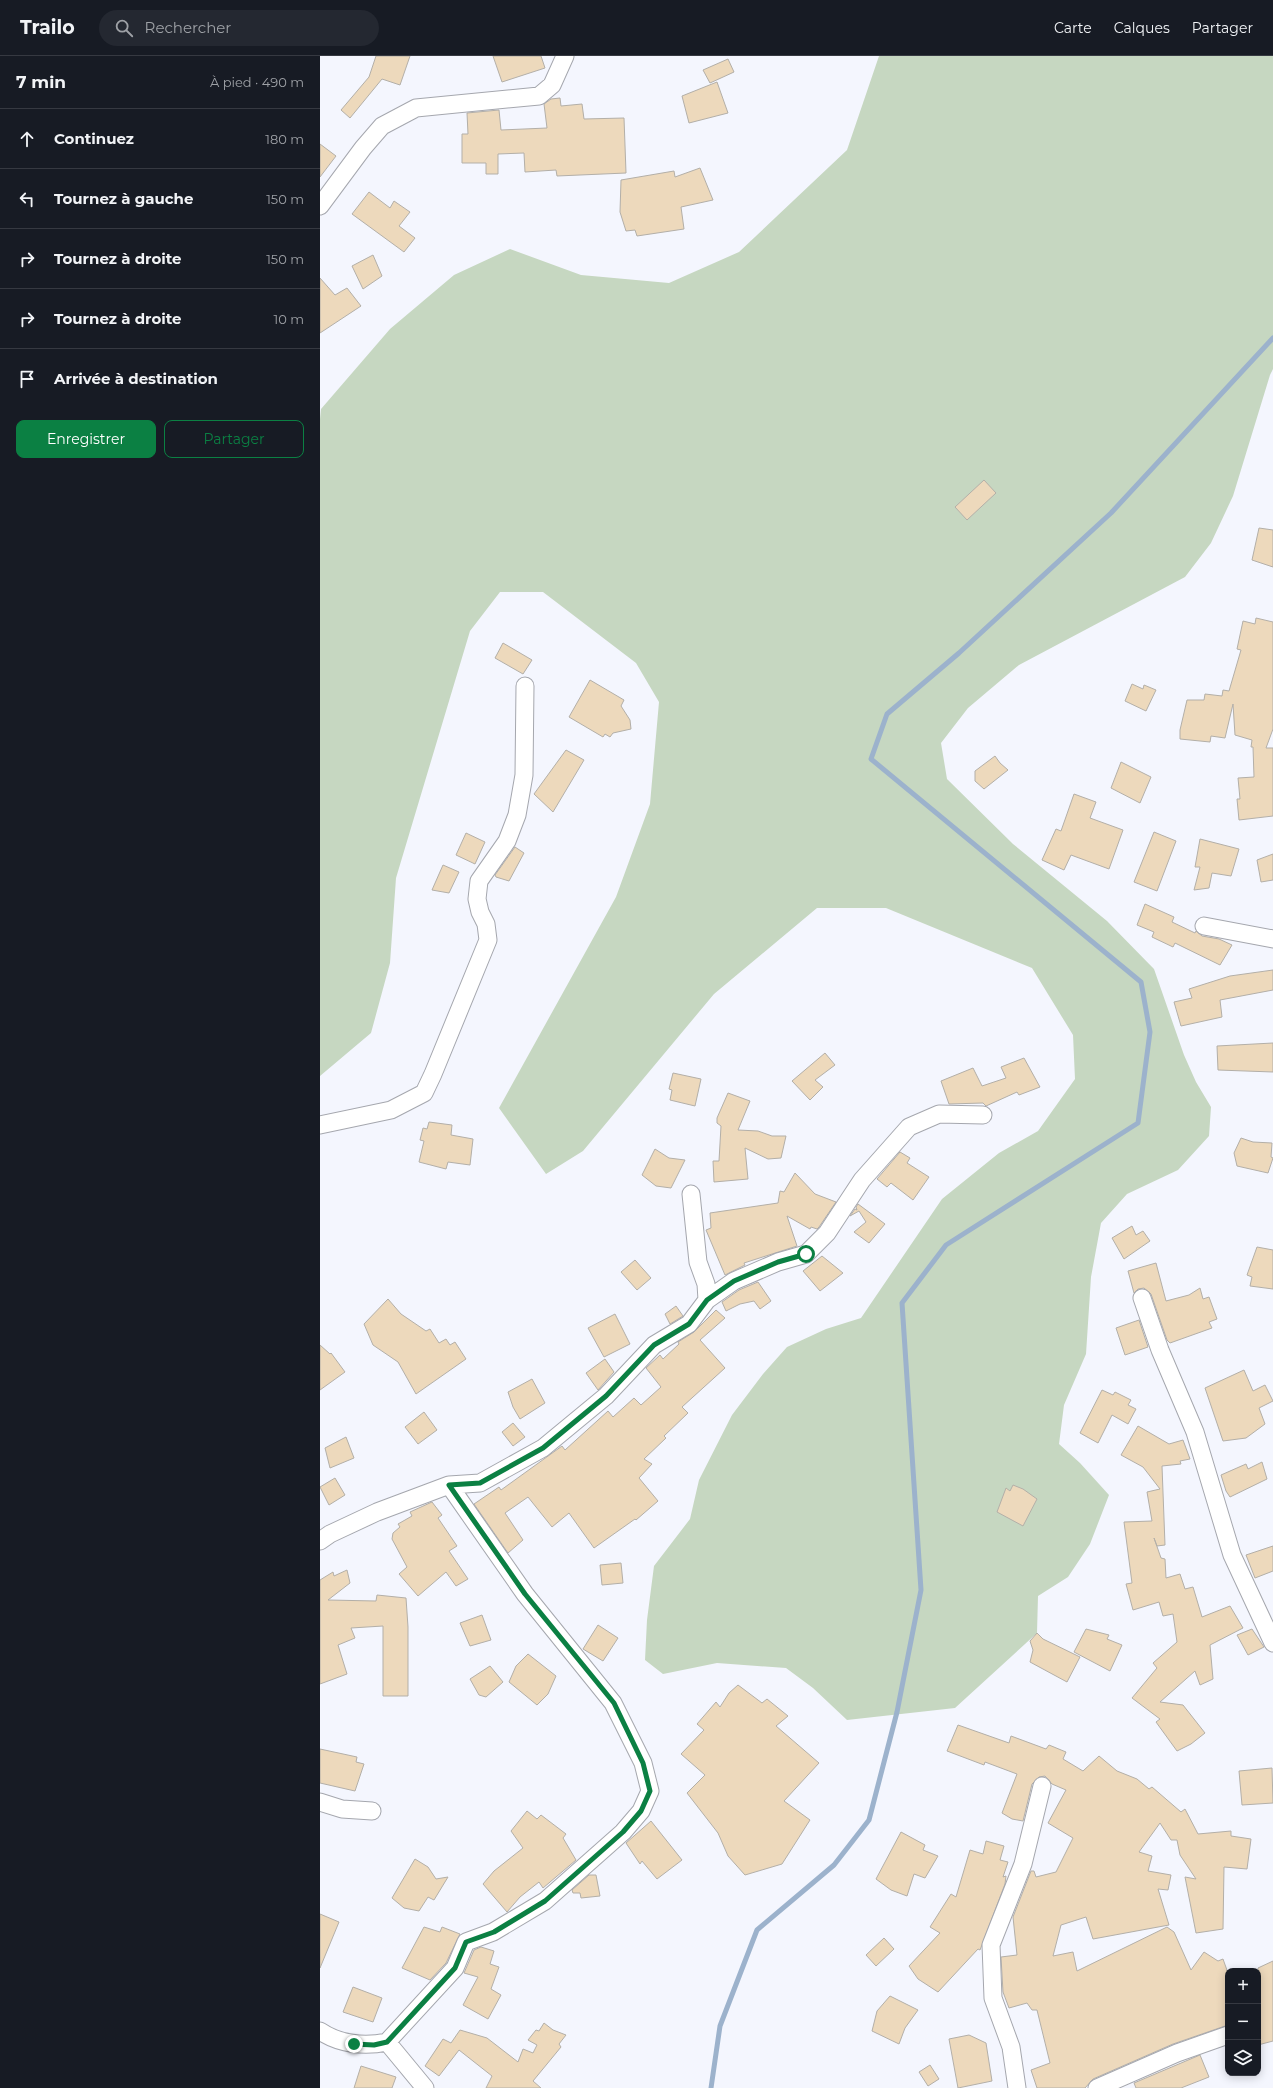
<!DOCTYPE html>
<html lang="fr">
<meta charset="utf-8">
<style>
body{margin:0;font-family:Montserrat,sans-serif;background:#242831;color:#f1f3f6}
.controls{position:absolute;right:12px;bottom:12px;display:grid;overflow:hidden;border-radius:8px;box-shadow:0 2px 10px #0003}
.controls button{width:36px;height:36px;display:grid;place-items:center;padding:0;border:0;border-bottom:1px solid #363941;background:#171b24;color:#f1f3f6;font:20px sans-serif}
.stop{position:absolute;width:12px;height:12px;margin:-9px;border:3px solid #0b8043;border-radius:50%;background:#fff}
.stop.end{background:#0b8043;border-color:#fff;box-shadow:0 1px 4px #0008}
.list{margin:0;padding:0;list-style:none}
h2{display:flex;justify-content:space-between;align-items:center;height:52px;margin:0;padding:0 16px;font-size:17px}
h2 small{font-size:13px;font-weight:400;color:#9ea1a6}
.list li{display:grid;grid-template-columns:26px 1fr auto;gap:12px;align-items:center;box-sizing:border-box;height:60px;padding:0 16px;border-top:1px solid #363941}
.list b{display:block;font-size:15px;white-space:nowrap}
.list em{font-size:13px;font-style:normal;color:#9ea1a6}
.actions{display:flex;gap:8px;padding:12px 16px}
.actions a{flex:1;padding:9px 0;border:1px solid #0b8043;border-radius:8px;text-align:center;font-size:14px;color:#0b8043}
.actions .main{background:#0b8043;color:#fff}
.icon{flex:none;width:22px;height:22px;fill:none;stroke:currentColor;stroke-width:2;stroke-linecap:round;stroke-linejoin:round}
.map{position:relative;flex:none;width:953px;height:2032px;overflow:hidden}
header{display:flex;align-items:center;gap:24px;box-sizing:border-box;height:56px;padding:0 20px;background:#171b24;border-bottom:1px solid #363941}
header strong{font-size:19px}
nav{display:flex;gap:22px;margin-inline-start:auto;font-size:14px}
.search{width:280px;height:36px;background:#242831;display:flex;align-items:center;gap:10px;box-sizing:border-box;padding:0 14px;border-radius:22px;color:#9ea1a6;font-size:15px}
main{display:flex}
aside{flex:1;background:#171b24}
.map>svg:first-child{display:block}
</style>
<header>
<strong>Trailo</strong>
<div class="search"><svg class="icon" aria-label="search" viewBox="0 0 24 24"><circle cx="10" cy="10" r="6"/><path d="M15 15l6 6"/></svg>Rechercher</div>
<nav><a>Carte</a><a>Calques</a><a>Partager</a></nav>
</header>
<main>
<aside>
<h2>7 min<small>À pied · 490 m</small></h2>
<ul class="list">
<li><svg class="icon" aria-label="ahead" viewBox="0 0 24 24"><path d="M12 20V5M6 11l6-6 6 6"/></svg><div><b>Continuez</b></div><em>180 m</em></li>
<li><svg class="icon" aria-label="left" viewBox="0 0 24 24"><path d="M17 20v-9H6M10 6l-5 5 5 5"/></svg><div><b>Tournez à gauche</b></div><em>150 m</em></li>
<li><svg class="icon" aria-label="right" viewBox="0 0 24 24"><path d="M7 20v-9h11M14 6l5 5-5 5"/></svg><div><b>Tournez à droite</b></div><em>150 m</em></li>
<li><svg class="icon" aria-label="right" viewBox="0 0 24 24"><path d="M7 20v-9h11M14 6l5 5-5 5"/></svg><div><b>Tournez à droite</b></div><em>10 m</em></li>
<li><svg class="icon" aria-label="arrive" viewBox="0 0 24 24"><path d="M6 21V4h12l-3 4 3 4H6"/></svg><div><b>Arrivée à destination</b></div></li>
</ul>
<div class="actions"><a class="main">Enregistrer</a><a>Partager</a></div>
</aside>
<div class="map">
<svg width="953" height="2032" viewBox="0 0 953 2032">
<rect width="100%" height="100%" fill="#f4f6fe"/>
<path fill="#c6d7c1" d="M559,0H953V313L950,319L913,440L891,487L865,521L699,609L648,652L621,687L627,723L693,788L787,865L834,913L864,999L876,1026L891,1051L889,1080L858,1114L807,1138L781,1167L771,1221L766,1298L744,1349L739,1388L760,1407L789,1439L770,1488L748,1521L718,1540L717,1577L635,1652L527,1664L493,1632L466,1612L397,1607L343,1618L325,1604L327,1564L334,1510L370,1463L379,1424L412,1359L443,1318L467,1291L506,1273L541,1262L622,1143L679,1097L718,1075L755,1023L753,979L712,912L566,852H497L394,938L263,1095L226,1118L179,1052L296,841L330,748L339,646L316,607L223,536H180L150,575L76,822L70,907L51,977L0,1020V363L1,353L70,273L134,219L190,193L261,219L349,227L419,196L527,94Z"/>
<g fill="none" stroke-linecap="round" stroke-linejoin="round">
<path stroke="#9cb2cc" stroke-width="5" d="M391,2032L400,1970L437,1874L514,1809L549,1764L577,1656L601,1534L582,1247L626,1189L818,1067L830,976L821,926L551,703L567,658L639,597L791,457L953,282"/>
</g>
<path fill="#edd9bc" stroke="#b3afa8" d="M56,0H90L80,29L62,23L30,62L21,54L49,21Z
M173,0H221L225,12L182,26Z
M408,3L414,16L390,27L383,14Z
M397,26L408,57L369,67L362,40Z
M240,42L241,50L262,48L264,63L304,62L306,117L237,120L236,114L205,116L204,97L178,98V118H166V107H142V78H148L147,57L179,54L181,74L227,72L224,48L231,43Z
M0,88L16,100L0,121Z
M380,112L393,144L361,151L364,173L317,180L315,174L306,175L300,156L301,124L354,115L355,121Z
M49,136L70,152L74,145L90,156L79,170L95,182L84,196L32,158Z
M53,199L62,220L43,233L32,210Z
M0,222L15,239L27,232L41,250L0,277Z
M664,424L676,437L647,464L635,451Z
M939,472L953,474V511L932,504Z
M936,562L953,566V673L946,692H953V760L919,764L917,743H920L918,722L934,721L933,691H931L932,684L915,679L913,648L905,682L891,680L890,686L860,683V674L867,644H884L885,638L902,640L903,634L909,635L921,594L917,593L923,565L935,568Z
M183,587L212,604L203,618L175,602Z
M270,624L304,644L301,650L310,664L311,673L293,677L290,681L285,678L283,681L249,661Z
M812,628L823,633L824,629L836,634L826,655L805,645Z
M246,694L264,704L233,756L214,738Z
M675,700L680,707L688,714L664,733L655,725V715Z
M801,706L831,721L820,747L791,732Z
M754,738L776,746L770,762L803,774L789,813L751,799L744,814L722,804L736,773L741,775Z
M834,776L856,785L837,835L814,826Z
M146,777L165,786L155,808L136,799Z
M880,783L919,793L911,820L892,817L889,832L874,834L880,811H875Z
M195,791L204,797L189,825L176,821L175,819Z
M953,798V824L941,826L937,804Z
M123,809L139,816L129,837L112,834Z
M825,848L854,861L852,866L875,877L876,875L882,880L899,883L912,889L900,909L855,887L853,891L832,881L834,876L817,869Z
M953,914V934L900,944L902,961L861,970L854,946L872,942L869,933L910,920Z
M953,987V1016L898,1014L897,990Z
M505,997L515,1009L495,1024L503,1031L490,1044L472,1025Z
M704,1002L720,1031L699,1039L697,1036L666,1050L663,1047L629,1048L621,1025L653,1012L662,1030L686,1022L681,1011Z
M353,1017L381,1023L375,1050L350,1044L352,1034L349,1033Z
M408,1037L430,1045L418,1074L438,1075L452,1080H466L461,1102L448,1103L425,1092L428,1123L394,1126L393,1105H399L401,1070L397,1067V1062Z
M109,1066L132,1069L131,1079L153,1083L150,1109L128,1106L126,1113L99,1106L104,1085L100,1084L103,1072L107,1073Z
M921,1082L933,1086L952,1087L951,1101L953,1102L948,1117L917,1110L914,1097Z
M335,1093L349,1102L365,1104L351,1132L336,1130L322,1119Z
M580,1096L590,1102L587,1107L609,1121L593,1144L571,1127L567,1131L557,1123Z
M475,1117L495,1138L516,1146L499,1171L497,1173L491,1171L490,1173L467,1160L477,1190L424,1207L425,1209L405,1219L386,1174L391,1172L390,1157L458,1147L460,1135L464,1136Z
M538,1148L565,1168L549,1187L534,1176L546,1166L539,1155L530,1160L535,1153L537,1154L536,1151Z
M812,1170L816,1179L823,1175L830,1185L804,1203L792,1182Z
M937,1191L953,1194V1233L930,1230L932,1221L927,1219Z
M502,1200L523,1217L500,1235L483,1215Z
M315,1204L331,1222L317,1234L301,1216Z
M836,1207L846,1245L869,1239L880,1232L883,1243L889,1241L897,1263L889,1266L892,1272L850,1287L847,1284L831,1238L824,1232L818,1233L814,1237L808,1215Z
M438,1226L451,1245L440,1253L434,1245L420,1248L406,1255L402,1246L419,1234Z
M68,1243L81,1258L106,1275L110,1273L119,1287L126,1283L130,1289L135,1286L146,1303L96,1338L78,1306L53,1289L44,1268Z
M356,1250L363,1260L350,1268L345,1258Z
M396,1254L405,1262L380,1284L405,1312L362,1351L368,1357L344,1380L346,1382L324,1403L332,1408L319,1422L338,1445L316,1464L315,1463L274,1492L249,1457L232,1471L208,1441L185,1457L203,1484L188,1497L154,1448L179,1431L181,1434L242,1390L245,1394L288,1355L293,1361L314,1342L321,1349L341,1331L326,1312L340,1299L343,1303L359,1288L358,1286L374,1276Z
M295,1258L310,1288L284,1301L268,1272Z
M819,1264L828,1291L805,1299L796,1272Z
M0,1289L10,1298L11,1297L25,1316L0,1334Z
M285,1303L294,1316L278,1334L266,1317Z
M924,1314L933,1335L945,1329L953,1345L939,1352L945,1368L926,1382L903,1385L885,1332Z
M212,1323L225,1347L200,1363L193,1351L188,1336Z
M782,1334L793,1339L795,1336L811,1344L808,1349L816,1353L808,1368L792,1359L778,1387L760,1377Z
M104,1356L117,1374L98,1388L85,1371Z
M193,1367L205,1381L193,1390L182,1376Z
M818,1370L849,1388L863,1384L870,1403L860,1405L861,1408L842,1410L845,1489L837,1490L834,1482L841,1502L845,1503L846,1522L860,1518L865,1533L873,1531L882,1561L910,1550L923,1572L890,1589L893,1623L880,1629L875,1615L840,1646L863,1649L885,1677L871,1688L857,1695L836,1666L840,1663L812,1642L837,1612L833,1607L857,1586L853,1558L843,1560L839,1546L813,1554L806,1528L812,1527L804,1466L832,1465L827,1436L840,1433L823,1411L801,1399Z
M26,1381L34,1402L10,1412L5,1392Z
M942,1406L947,1423L910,1441L906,1435L901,1419L926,1408L928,1413Z
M15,1422L25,1439L9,1449L0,1431Z
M693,1429L703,1433L717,1443L703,1470L677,1456L686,1432L690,1435Z
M112,1446L122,1459L118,1462L137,1490L129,1495L148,1523L136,1530L126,1516L98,1540L79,1518L87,1511L72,1483L73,1477L80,1471L78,1468L92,1460L90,1456Z
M953,1490V1515L935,1522L926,1499Z
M301,1507L303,1527L282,1529L280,1509Z
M27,1514L30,1527L8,1544L56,1545L57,1539L86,1542L88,1571V1640H63V1570L31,1572L35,1582L18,1589L27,1618L0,1628V1524L13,1516L14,1520Z
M162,1559L171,1584L150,1590L140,1567Z
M278,1569L298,1582L283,1605L263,1593Z
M766,1573L789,1579L787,1583L802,1589L790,1615L754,1596Z
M932,1573L944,1591L928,1599L917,1579Z
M717,1577L723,1583L760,1601L747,1626L710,1606L713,1594L710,1585Z
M208,1598L236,1620L228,1638L217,1649L189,1626L196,1610Z
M170,1610L183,1626L166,1641L159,1639L150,1623Z
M418,1629L442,1647L447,1643L468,1660L456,1670L499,1707L464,1745L490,1764L462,1808L425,1819L408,1800L398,1777L367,1737L385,1719L361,1698L384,1674L377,1668L396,1646L400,1651L409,1637Z
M638,1669L689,1687L691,1680L726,1693L729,1689L746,1696L743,1703L763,1715L779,1700L797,1715L817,1723L829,1733L832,1731L861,1756L865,1753L878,1778L911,1775V1780L931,1783L927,1813L904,1811L903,1873L876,1877L865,1821L876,1823L860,1799L857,1784H851L840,1767L819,1796L832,1800L828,1815L851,1819L848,1834L838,1833L849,1869L773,1883L766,1861L741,1869L733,1900L753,1896L757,1915L847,1871L854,1876L871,1914L884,1896L898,1905L903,1903L908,1917V1969L853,1988L773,2023L765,2032H717L711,2014L730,2007L717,1954H712L707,1947L689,1952L683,1936L681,1901L697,1899L693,1861L711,1815H714L716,1821L736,1816L753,1782L728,1767L746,1734L732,1728L725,1720L719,1721L712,1728L703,1765L692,1763L682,1757L697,1718L665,1706L664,1709L627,1695Z
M0,1693L37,1701L36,1706L44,1708L35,1735L0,1727Z
M952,1712L953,1747L922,1749L919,1715Z
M207,1755L217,1763L221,1759L246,1778L243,1782L256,1804L223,1832L219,1826L200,1841L187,1856L163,1828L174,1815L203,1792L191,1775Z
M331,1765L362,1804L337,1823L322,1805L320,1808L306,1787Z
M581,1776L605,1789L603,1794L618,1800L605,1822L594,1818L587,1840L571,1834L556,1823Z
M666,1785L684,1790L680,1804L688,1806L683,1821L686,1820L685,1828L660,1894L658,1893L618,1936L598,1923L589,1910L620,1877L610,1871L631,1838L636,1841L650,1794L663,1798Z
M95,1803L108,1811L116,1823L128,1821L114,1844L108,1841L99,1855L84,1852L72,1842Z
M269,1819H276L280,1840L261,1842L260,1837H253L252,1834Z
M0,1858L19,1866L0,1912Z
M104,1871L120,1876L122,1871L140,1878L126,1907L110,1924L82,1912Z
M564,1882L574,1893L556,1910L546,1899Z
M161,1891L174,1895L170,1908L179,1911L171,1933L181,1939L168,1963L143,1949L158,1921L144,1917L154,1894Z
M953,1905V1985L938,1989V1912Z
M33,1931L62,1942L53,1966L23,1956Z
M570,1940L598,1954L585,1972L579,1988L552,1975L557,1955Z
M224,1967L233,1974L246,1979L239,1988L241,1991L213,2025L221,2032H166L172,2020L139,1994L119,2020L105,2010L123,1983L131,1987L140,1974L167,1982L198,2006L203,1993L213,1997L217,1989L208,1984L216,1974L219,1975Z
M649,1979L666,1987L672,2025L638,2032L629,1983Z
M880,1999L889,2021L861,2032H816L814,2027Z
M610,2009L619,2023L608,2030L599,2016Z
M41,2010L76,2021L72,2032H34Z"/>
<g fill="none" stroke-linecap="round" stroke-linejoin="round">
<g stroke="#a5a7ae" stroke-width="19">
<path id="street" d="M0,150L43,92L62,70L96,52L219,40L232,29L245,0
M884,870L953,883
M0,1069L71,1054L104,1037L113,1018L168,884L166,868L160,856L157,843L159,825L187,785L197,759L204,719L205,630
M822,1242L840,1294L875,1376L912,1499L953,1587
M387,1244L414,1225L458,1206L486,1198L507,1177L542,1124L589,1071L619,1058L663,1059
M0,1485L10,1478L57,1456L129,1429L160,1427L223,1392L286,1340L334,1289L369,1268L387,1244L386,1228L378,1206L371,1138
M0,1746L22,1753L52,1755
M0,1975C19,1988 44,1991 67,1986L135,1912L146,1886L173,1876L225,1845L303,1776L321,1755L330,1735L323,1707L293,1647L205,1538L129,1429
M67,1986L105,2032
M697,2032L691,1991L673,1942L671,1889L703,1808L722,1730
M777,2032L857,1997L908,1979"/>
</g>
<use href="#street" stroke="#fff" stroke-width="17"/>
</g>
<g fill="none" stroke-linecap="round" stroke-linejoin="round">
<path stroke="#0b8043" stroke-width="5" d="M34,1988L54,1989L67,1986L135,1912L146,1886L174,1876L225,1845L303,1776L321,1755L330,1735L323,1707L294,1647L205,1538L129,1429L160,1427L223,1392L286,1340L334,1289L369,1268L387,1244L414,1225L458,1206L486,1198"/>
</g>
</svg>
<div class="controls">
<button>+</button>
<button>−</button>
<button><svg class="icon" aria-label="layers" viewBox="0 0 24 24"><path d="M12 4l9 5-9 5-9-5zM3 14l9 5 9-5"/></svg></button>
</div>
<div class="stop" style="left:486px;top:1198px"></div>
<div class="stop end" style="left:34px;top:1988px"></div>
</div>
</main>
